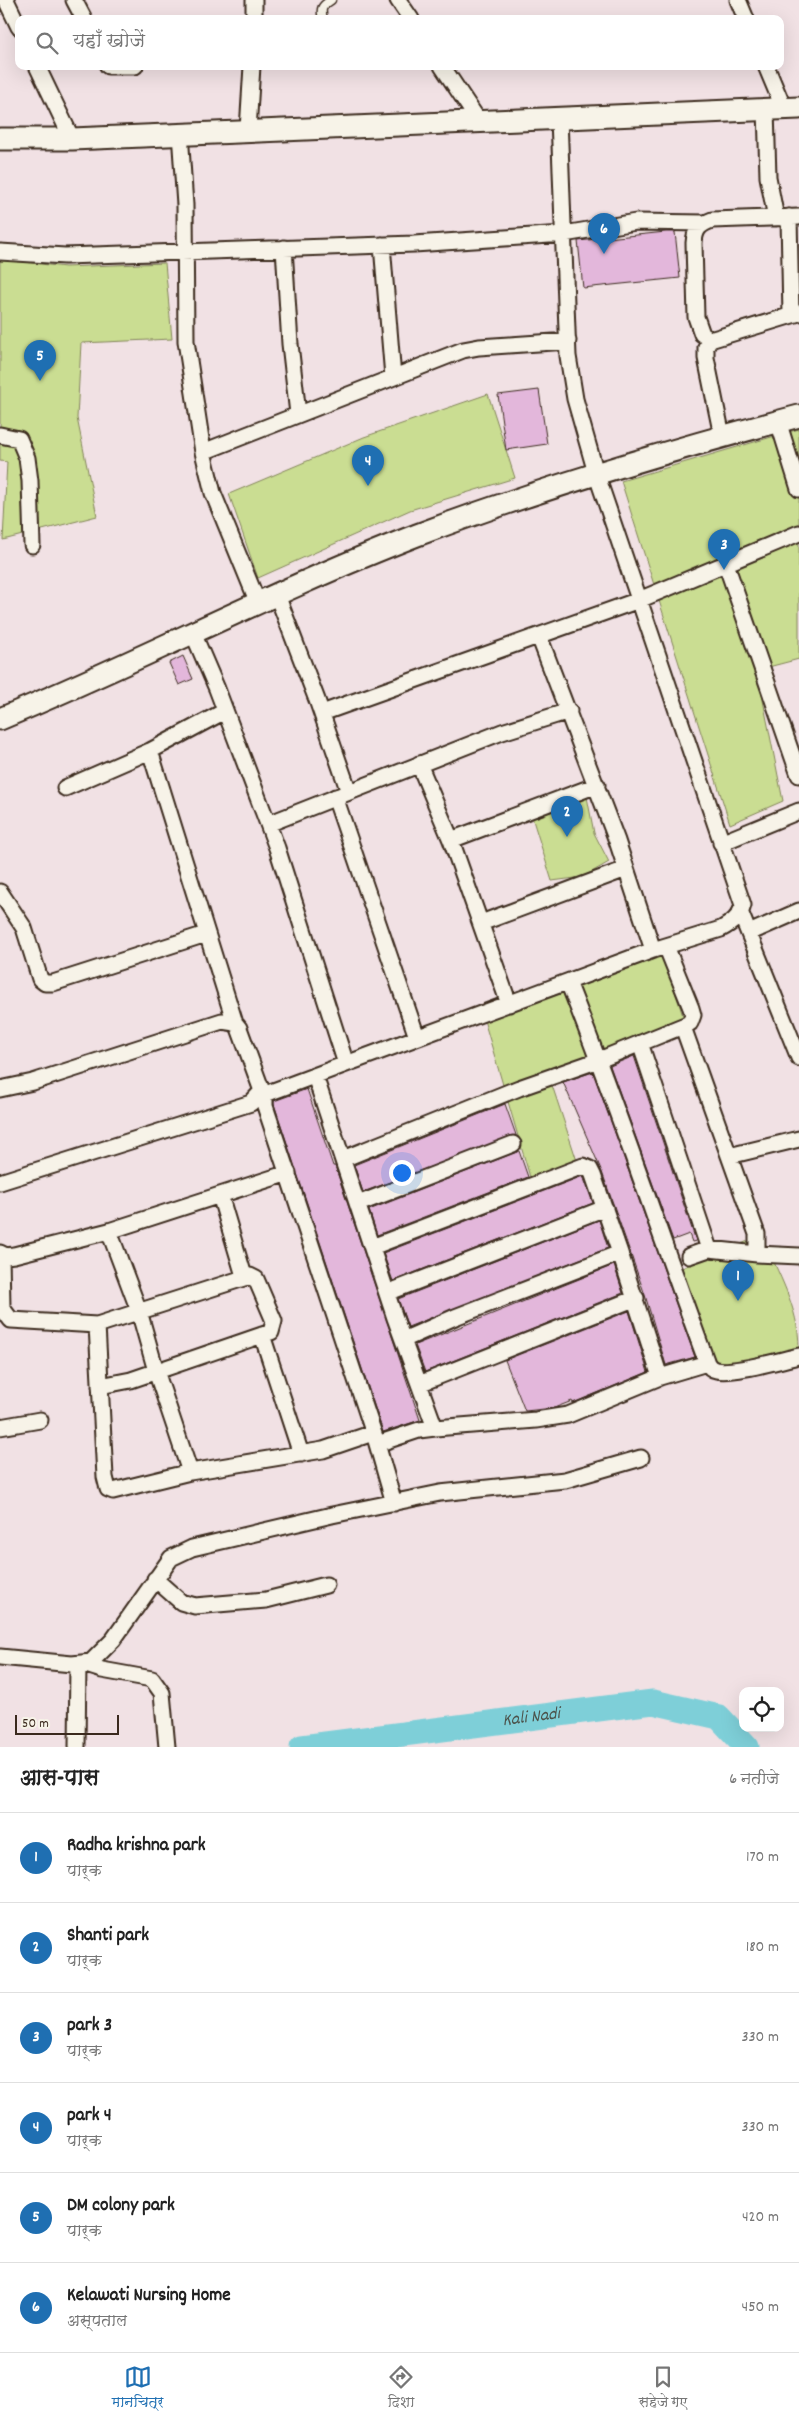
<!DOCTYPE html>
<html lang="hi">
<meta charset="utf-8">
<style>
body{margin:0;font-family:Dekko,"Playpen Sans Deva",sans-serif;background:#f6f6f6;color:#222}
.controls{position:absolute;right:15px;bottom:15px;display:grid;overflow:hidden;border-radius:10px;box-shadow:0 5px 20px #0002}
.controls button{width:45px;height:45px;display:grid;place-items:center;padding:0;border:0;border-bottom:1px solid #e0e0e0;background:#fff;color:#222;font:25px sans-serif}
.scale{position:absolute;left:15px;bottom:12px;width:104px;box-sizing:border-box;padding-left:5px;border:2px solid #3b2a1e;border-top:0;font-size:14px;line-height:18px;white-space:nowrap;color:#3b2a1e;-webkit-text-stroke:4px #f7f3e8;paint-order:stroke}
.you{position:absolute;left:401px;top:1172px;width:18px;height:18px;margin:-12px;border:4px solid #fff;border-radius:50%;background:#1a73e8;box-shadow:0 0 0 8px #1a73e833}
.badge{display:grid;place-items:center;width:32px;height:32px;border-radius:50%;background:#1f6fb2;color:#fff;font-size:16px;font-weight:700}
.pin{position:absolute;translate:-50% -41px;filter:drop-shadow(0 1px 2px #0008)}
.pin::after{content:'';position:absolute;top:26px;width:18px;height:15px;background:inherit;clip-path:polygon(0 0,100% 0,50% 100%)}
.list{margin:0;padding:0;list-style:none}
h2{display:flex;justify-content:space-between;align-items:center;height:65px;margin:0;padding:0 20px;font-size:21px}
h2 small{font-size:16px;font-weight:400;color:#767676}
.list li{display:grid;grid-template-columns:32px 1fr auto;gap:15px;align-items:center;box-sizing:border-box;height:90px;padding:0 20px;border-top:1px solid #e0e0e0}
.list b{display:block;font-size:19px;white-space:nowrap}
.list p{margin:0;font-size:16px;white-space:nowrap;color:#767676}
.list em{font-size:16px;font-style:normal;color:#767676}
.icon{flex:none;width:28px;height:28px;fill:none;stroke:currentColor;stroke-width:2;stroke-linecap:round;stroke-linejoin:round}
.map{position:relative;flex:none;width:799px;height:1747px;overflow:hidden}
.search{position:absolute;background:#fff;box-shadow:0 5px 20px #0002;left:15px;right:15px;top:15px;height:55px;display:flex;align-items:center;gap:12px;box-sizing:border-box;padding:0 18px;border-radius:10px;color:#767676;font-size:19px}
.sheet{height:605px;background:#fff}
nav{display:flex;justify-content:space-around;align-items:center;box-sizing:border-box;height:70px;border-top:1px solid #e0e0e0;background:#fff;font-size:14px;color:#767676}
nav a{display:grid;justify-items:center;gap:2px}
nav .on{color:#1f6fb2}
.map>svg:first-child{display:block}
</style>
<div class="map">
<svg width="799" height="1747" viewBox="0 0 799 1747">
<rect width="100%" height="100%" fill="#f1e1e4"/>
<filter id="ink" filterUnits="userSpaceOnUse"><feTurbulence type="fractalNoise" baseFrequency=".02" numOctaves="2"/><feDisplacementMap in="SourceGraphic" scale="10" xChannelSelector="R" yChannelSelector="G"/><feConvolveMatrix kernelMatrix="1 2 1 2 8 2 1 2 1" color-interpolation-filters="sRGB"/></filter>
<g filter="url(#ink)">
<path fill="#cadd92" stroke="#828458" d="M0,259L65,267L165,263L172,339L81,343L77,418L97,516L3,540L7,462L0,461Z
M488,394L515,478L410,510L258,578L229,494L364,437Z
M799,429V659L757,670L783,801L730,824L621,481Z
M587,797L594,833L609,862L583,877L552,881L532,817Z
M663,955L685,1022L548,1073L577,1161L530,1177L484,1020Z
M762,1236C778,1273 799,1308 799,1348L769,1363L729,1366L707,1363L678,1270L705,1257Z"/>
<g fill="none" stroke-linecap="round" stroke-linejoin="round">
<path stroke="#7ecfd8" stroke-width="25" id="s1" d="M302,1747L653,1702L719,1717L747,1747"/>
</g>
<path fill="#e3b7db" stroke="#3b2a1e" d="M666,232H675L680,278L583,288L578,241Z
M539,390L547,444L506,450L498,395Z
M183,656L193,679L179,685L169,663Z
M634,1056L696,1241L692,1242L689,1234L673,1240L610,1066Z
M593,1072L613,1127L695,1357L666,1365L645,1295L602,1172L563,1082Z
M307,1089L333,1166H335L420,1420L383,1432L274,1104V1101Z
M505,1104L516,1135L363,1192L354,1165Z
M519,1151L528,1177L377,1235L369,1210Z
M583,1176L593,1203L393,1281L383,1253Z
M599,1220L608,1248L408,1327L398,1299Z
M614,1265L623,1293L425,1372L415,1345Z
M629,1311L648,1372L573,1403L572,1401L554,1408L525,1411L505,1360Z"/>
<g fill="none" stroke-linecap="round" stroke-linejoin="round">
<g stroke="#3b2a1e" stroke-width="11">
<path id="lane" d="M323,19C320,8 322,6 331,0"/>
</g>
<g stroke="#3b2a1e" stroke-width="19">
<path id="street" d="M6,0L19,27
M74,0L84,19
M398,0L411,19
M738,0L746,19
M254,19V0
M37,66L72,139
M108,66H135
M442,66L478,120
M766,66L784,109
M766,109L768,177L776,218
M248,130L252,66
M180,133L185,205L186,341L203,452L213,493L258,603
M789,217L791,315
M382,245L393,377
M284,248L290,344L298,414
M0,252L65,256L414,244L564,234L636,222L705,223
M710,340L702,334L696,317L694,243C695,229 699,225 712,220L799,217
M778,421L799,489
M0,435L19,439L27,458L30,481L32,545
M722,436L706,358V347L710,340L799,313
M203,452L463,350L479,347L568,341
M726,564L799,775
M277,595L317,700L349,792
M193,633L217,689L277,848L346,1064
M539,636L617,841L653,950
M322,713L639,600L799,533
M150,751L235,1023L239,1028L262,1091
M419,764L451,840L509,1004
M65,788L150,751L225,711
M335,797L417,1037
M268,824L502,732L569,711
M451,840L597,785
M721,843L799,811
M0,892L24,928L40,979L45,983H53L206,934
M741,914L799,1058
M481,923L626,869
M749,933L799,911
M568,982C618,1107 660,1236 707,1363
M683,1027L757,1234V1254
M640,1043L709,1249
M315,1076L395,1318L435,1428
M0,1089L33,1082L222,1021L235,1023
M262,1091L268,1093L653,950L721,929C732,923 740,917 743,905L596,473L575,399L568,356L559,118
M265,1093V1106L375,1437L394,1503
M729,1156L799,1139
M343,1159L519,1088L599,1060L690,1023L693,1015L691,1008L666,946
M0,1182L251,1103L262,1091
M220,1195L244,1276
M358,1204L513,1144
M109,1231L139,1311L156,1371L190,1472
M372,1247L583,1166L590,1169L593,1175L620,1253L455,1317L403,1340
M0,1253L6,1256L14,1255L109,1231L288,1173
M620,1253L660,1377
M1,1254L2,1308L11,1320L97,1325L105,1477L108,1489L113,1491L190,1472L323,1450L373,1433
M689,1256L709,1249L757,1254L799,1256
M387,1293L605,1208
M97,1325L250,1276L256,1279L274,1321L271,1332L262,1335L131,1380L100,1386
M262,1335L301,1454
M419,1384L636,1298
M0,1427L40,1420
M377,1444L419,1430L435,1428L536,1420L568,1415L660,1377L707,1363C709,1367 711,1369 716,1370C733,1374 780,1360 799,1356
M155,1579L181,1602L195,1606L266,1600L326,1585
M0,1657L72,1664L91,1662L113,1640L171,1558L192,1548L332,1515L440,1493L565,1480L641,1458
M83,1664L102,1670L152,1679L162,1693L167,1747
M77,1747L78,1664"/>
</g>
<g stroke="#3b2a1e" stroke-width="25">
<path id="secondary" d="M0,139H72L799,108
M0,719C140,661 275,590 417,535C542,488 670,450 799,416"/>
</g>
<use href="#lane" stroke="#f7f3e8" stroke-width="8"/>
<use href="#street" stroke="#f7f3e8" stroke-width="15"/>
<use href="#secondary" stroke="#f7f3e8" stroke-width="21"/>
</g>
</g>
<g text-anchor="middle" dominant-baseline="central" stroke-width="4.5" stroke-linejoin="round" paint-order="stroke">
<g font-size="18" font-style="italic" fill="#4c534c" stroke="#f7f3e8">
<text stroke="none"><textPath href="#s1" startOffset="231">Kali Nadi</textPath></text>
</g>
</g>
</svg>
<div class="controls">
<button><svg class="icon" aria-label="locate" viewBox="0 0 24 24"><circle cx="12" cy="12" r="6"/><path d="M12 2v4M12 18v4M2 12h4M18 12h4"/></svg></button>
</div>
<div class="scale">50 m</div>
<div class="you"></div>
<div class="pin badge" style="left:738px;top:1301px">1</div>
<div class="pin badge" style="left:567px;top:837px">2</div>
<div class="pin badge" style="left:724px;top:570px">3</div>
<div class="pin badge" style="left:368px;top:486px">4</div>
<div class="pin badge" style="left:40px;top:381px">5</div>
<div class="pin badge" style="left:604px;top:254px">6</div>
<div class="search"><svg class="icon" aria-label="search" viewBox="0 0 24 24"><circle cx="10" cy="10" r="6"/><path d="M15 15l6 6"/></svg>यहाँ खोजें</div>
</div>
<section class="sheet">
<h2>आस-पास<small>6 नतीजे</small></h2>
<ul class="list">
<li><span class="badge">1</span><div><b>Radha krishna park</b><p>पार्क</p></div><em>170 m</em></li>
<li><span class="badge">2</span><div><b>Shanti park</b><p>पार्क</p></div><em>180 m</em></li>
<li><span class="badge">3</span><div><b>park 3</b><p>पार्क</p></div><em>330 m</em></li>
<li><span class="badge">4</span><div><b>park 4</b><p>पार्क</p></div><em>330 m</em></li>
<li><span class="badge">5</span><div><b>DM colony park</b><p>पार्क</p></div><em>420 m</em></li>
<li><span class="badge">6</span><div><b>Kelawati Nursing Home</b><p>अस्पताल</p></div><em>450 m</em></li>
</ul>
</section>
<nav>
<a class="on"><svg class="icon" aria-label="map" viewBox="0 0 24 24"><path d="M3 6l6-2 6 2 6-2v14l-6 2-6-2-6 2zM9 4v14M15 6v14"/></svg>मानचित्र</a>
<a><svg class="icon" aria-label="directions" viewBox="0 0 24 24"><path d="M12 3l9 9-9 9-9-9zM9 14v-3h6M13 9l2 2-2 2"/></svg>दिशा</a>
<a><svg class="icon" aria-label="saved" viewBox="0 0 24 24"><path d="M7 4h10v16l-5-4-5 4z"/></svg>सहेजे गए</a>
</nav>
